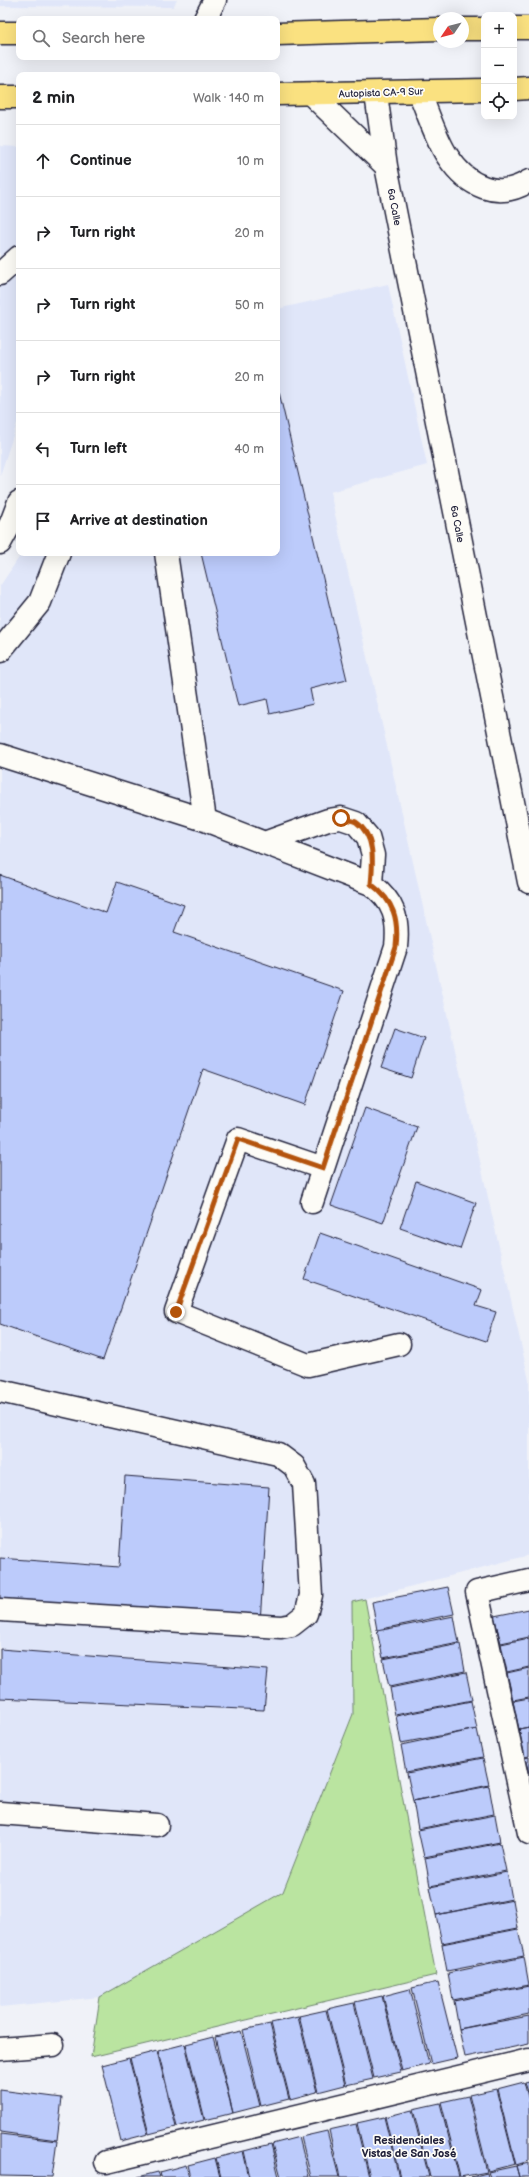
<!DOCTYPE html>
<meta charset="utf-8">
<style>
body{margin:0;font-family:"Balsamiq Sans",sans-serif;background:#f2f2f2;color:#202124}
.controls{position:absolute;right:12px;top:12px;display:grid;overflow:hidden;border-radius:8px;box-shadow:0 4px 16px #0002}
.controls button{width:36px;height:36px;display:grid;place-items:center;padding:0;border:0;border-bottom:1px solid #e0e0e0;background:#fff;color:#202124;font:20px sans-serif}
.compass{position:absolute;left:433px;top:12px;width:36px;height:36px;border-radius:50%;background:#fff;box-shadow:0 4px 16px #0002;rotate:235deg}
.stop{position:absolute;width:12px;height:12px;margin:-9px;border:3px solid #b45309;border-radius:50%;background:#fff}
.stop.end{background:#b45309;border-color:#fff;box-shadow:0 1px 4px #0008}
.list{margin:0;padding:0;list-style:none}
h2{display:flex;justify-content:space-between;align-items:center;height:52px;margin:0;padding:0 16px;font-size:17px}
h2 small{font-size:13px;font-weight:400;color:#757577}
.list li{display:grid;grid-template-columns:26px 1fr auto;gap:12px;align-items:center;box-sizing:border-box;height:72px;padding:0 16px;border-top:1px solid #e0e0e0}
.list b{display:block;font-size:15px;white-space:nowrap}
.list em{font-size:13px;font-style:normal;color:#757577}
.icon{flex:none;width:22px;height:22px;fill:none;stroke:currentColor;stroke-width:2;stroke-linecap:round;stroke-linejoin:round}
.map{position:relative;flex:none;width:529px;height:2177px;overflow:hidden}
.search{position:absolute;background:#fff;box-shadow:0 4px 16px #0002;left:16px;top:16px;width:264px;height:44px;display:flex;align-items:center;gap:10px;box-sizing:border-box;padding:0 14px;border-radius:8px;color:#757577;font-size:15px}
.panel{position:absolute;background:#fff;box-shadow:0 4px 16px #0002;left:16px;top:72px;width:264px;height:484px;border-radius:8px}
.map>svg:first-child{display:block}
</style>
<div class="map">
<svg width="529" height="2177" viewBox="0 0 529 2177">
<rect width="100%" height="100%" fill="#f0f2f8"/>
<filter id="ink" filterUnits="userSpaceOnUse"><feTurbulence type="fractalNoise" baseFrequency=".025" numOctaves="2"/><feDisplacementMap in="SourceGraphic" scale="8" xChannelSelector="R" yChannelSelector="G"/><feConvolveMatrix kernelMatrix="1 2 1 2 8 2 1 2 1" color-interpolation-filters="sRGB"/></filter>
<g filter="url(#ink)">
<path fill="#e0e6f9" d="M0,0H177L173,7L0,6Z
M0,146L19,147V417L0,476Z
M388,284L427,465L330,492L529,1380V1555L352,1602L353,1714L283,1892L100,1997L0,2007V586L22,553H277V309Z"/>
<path fill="#bae4a0" stroke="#6e836e" d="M365,1599L436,1975L91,2057L100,1997L283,1892L353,1714L352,1602Z"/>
<path fill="#bccbfb" stroke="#22223b" d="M277,392H279L347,680L310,689L313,704L270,714L267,699L238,706L201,553H277Z
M0,875L106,913L117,882L184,905L174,932L344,991L305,1105L203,1069L103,1360L0,1324Z
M395,1028L424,1038L411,1078L381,1068Z
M365,1108L417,1127L383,1223L331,1205Z
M416,1181L476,1203L460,1249L400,1228Z
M320,1233L482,1290L476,1306L496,1312L486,1341L304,1279Z
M125,1476L269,1487L260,1622L0,1603V1558L119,1567Z
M448,1587L454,1614L377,1630L372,1602Z
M529,1609V1637L501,1643L494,1616Z
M454,1616L459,1643L383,1658L377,1631Z
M529,1638V1667L507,1672L501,1644Z
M460,1644L465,1671L389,1687L383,1659Z
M0,1649L268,1670L264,1710L0,1698Z
M529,1668V1697L513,1700L507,1673Z
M466,1672L472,1700L395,1715L390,1688Z
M529,1698V1727L519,1729L513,1701Z
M471,1701L477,1729L401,1743L396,1716Z
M529,1727V1756L525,1757L519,1729Z
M477,1729L483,1757L406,1772L401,1745Z
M529,1757V1774L525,1758Z
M483,1758L489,1785L413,1801L407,1773Z
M489,1786L494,1814L418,1829L413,1801Z
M495,1815L500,1842L424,1857L418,1830Z
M500,1843L506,1871L430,1886L425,1858Z
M507,1872L512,1899L436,1915L430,1887Z
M513,1900L518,1928L442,1943L436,1915Z
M518,1929L524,1956L447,1971L442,1944Z
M524,1957L529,1985L453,2000L448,1973Z
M438,1982L457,2058L431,2064L412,1988Z
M529,1986V2014L459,2029L454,2001Z
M410,1989L429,2064L402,2071L383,1996Z
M382,1996L401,2072L374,2078L355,2002Z
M354,2003L373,2079L346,2085L327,2009Z
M326,2010L345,2085L318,2092L299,2016Z
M529,2016V2044L465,2057L459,2029Z
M298,2017L317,2092L290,2099L271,2023Z
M270,2024L289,2099L261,2106L243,2030Z
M241,2031L260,2106L233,2113L215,2037Z
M213,2037L233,2113L205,2120L186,2044Z
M185,2044L204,2120L177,2127L158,2051Z
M157,2051L176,2127L149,2134L130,2058Z
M129,2058L148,2134L121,2141L102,2065Z
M529,2081V2096L525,2082Z
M524,2082L529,2101V2161L516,2165L497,2089Z
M496,2089L515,2164L488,2171L469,2095Z
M0,2090L62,2098L57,2140L0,2132Z
M468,2096L487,2172L460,2177L441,2102Z
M440,2103L459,2177H430L413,2109Z
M412,2110L429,2177H400L385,2117Z
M384,2117L399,2177H370L357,2123Z
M356,2124L369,2177H340L329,2130Z
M327,2131L339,2177H311L301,2137Z
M0,2134L57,2141L52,2177L0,2176Z
M299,2137L309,2177H281L272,2144Z
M271,2144L279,2177H250L244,2151Z
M243,2151L249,2177H221L216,2158Z
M215,2158L220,2177H191L188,2165Z
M529,2163V2177H519L516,2166Z
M186,2165L189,2177H161L160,2172Z
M516,2166L519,2177H490L488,2172Z
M158,2172L160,2177H138Z
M487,2173L488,2177H471Z"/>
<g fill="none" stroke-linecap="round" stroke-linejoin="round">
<g stroke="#22223b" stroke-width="25">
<path id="minor" d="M205,19L215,0
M419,92C427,110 437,142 448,157C467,186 498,201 529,181
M376,94L386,166L529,882
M312,95L386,166
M0,274L19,257
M0,543L11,523L19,502
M166,553L205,820
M0,651L40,602L59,553
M0,755L205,820L371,884C394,901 399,919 396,947L312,1202
M264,843L328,820L341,818L356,823L368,837L373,855L371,884
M323,1168L238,1139L176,1312L308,1365L399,1344
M0,1391L278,1454L294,1466L304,1484L311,1595L306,1614L292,1625L281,1627L0,1610
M529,1580L477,1592L529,1833
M0,1813L157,1825
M0,2049L53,2045
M106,2162L529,2060"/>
</g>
<g stroke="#22223b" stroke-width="25">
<path id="highway" d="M514,28H529
M463,29H484
M0,33H19
M277,34L439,29
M514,89L529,88
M277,94L484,90
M0,97H19"/>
</g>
<use href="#minor" stroke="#fdfcf7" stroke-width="22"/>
<use href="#highway" stroke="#fae180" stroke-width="22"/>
</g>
</g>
<g fill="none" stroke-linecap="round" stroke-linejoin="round" filter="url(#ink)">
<path stroke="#b45309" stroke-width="5" d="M176,1312L238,1139L323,1168L396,947C399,919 394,901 371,884C373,863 376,836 356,822C352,820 345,819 341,818"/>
</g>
<g text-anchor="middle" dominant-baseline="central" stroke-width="3.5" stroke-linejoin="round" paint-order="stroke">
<g font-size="10" fill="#22223b" stroke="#fdfcf7">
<text transform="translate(381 93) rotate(-2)">Autopista CA-9 Sur</text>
<text transform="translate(394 207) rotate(79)">6a Calle</text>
<text transform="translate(457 524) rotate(79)">6a Calle</text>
</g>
<g font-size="11" font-weight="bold" fill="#22223b" stroke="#fdfcf7">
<text x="409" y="2140">Residenciales<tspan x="409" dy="13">Vistas de San José</tspan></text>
</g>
</g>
</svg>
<div class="controls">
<button>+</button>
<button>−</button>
<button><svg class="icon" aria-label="locate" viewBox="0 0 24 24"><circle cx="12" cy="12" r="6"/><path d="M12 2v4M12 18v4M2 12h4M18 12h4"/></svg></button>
</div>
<svg class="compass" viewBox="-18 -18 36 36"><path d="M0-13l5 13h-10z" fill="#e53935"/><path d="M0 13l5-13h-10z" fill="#757577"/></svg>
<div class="stop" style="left:341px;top:818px"></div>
<div class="stop end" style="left:176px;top:1312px"></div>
<div class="search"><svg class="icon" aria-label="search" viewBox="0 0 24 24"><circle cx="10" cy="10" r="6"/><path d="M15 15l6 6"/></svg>Search here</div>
<section class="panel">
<h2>2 min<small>Walk · 140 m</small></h2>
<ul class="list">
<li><svg class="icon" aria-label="ahead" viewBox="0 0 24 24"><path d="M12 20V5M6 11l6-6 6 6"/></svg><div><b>Continue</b></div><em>10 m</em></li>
<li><svg class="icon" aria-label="right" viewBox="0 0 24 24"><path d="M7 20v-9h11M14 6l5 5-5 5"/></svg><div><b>Turn right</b></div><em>20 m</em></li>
<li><svg class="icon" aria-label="right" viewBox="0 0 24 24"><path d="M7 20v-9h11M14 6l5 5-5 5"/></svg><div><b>Turn right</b></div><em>50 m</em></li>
<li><svg class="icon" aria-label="right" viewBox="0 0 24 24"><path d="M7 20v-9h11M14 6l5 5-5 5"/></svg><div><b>Turn right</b></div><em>20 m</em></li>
<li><svg class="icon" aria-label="left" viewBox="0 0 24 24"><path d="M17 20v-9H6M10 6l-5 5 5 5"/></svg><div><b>Turn left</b></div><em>40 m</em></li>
<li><svg class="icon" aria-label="arrive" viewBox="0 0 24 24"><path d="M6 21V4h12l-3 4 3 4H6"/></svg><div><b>Arrive at destination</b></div></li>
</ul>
</section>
</div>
